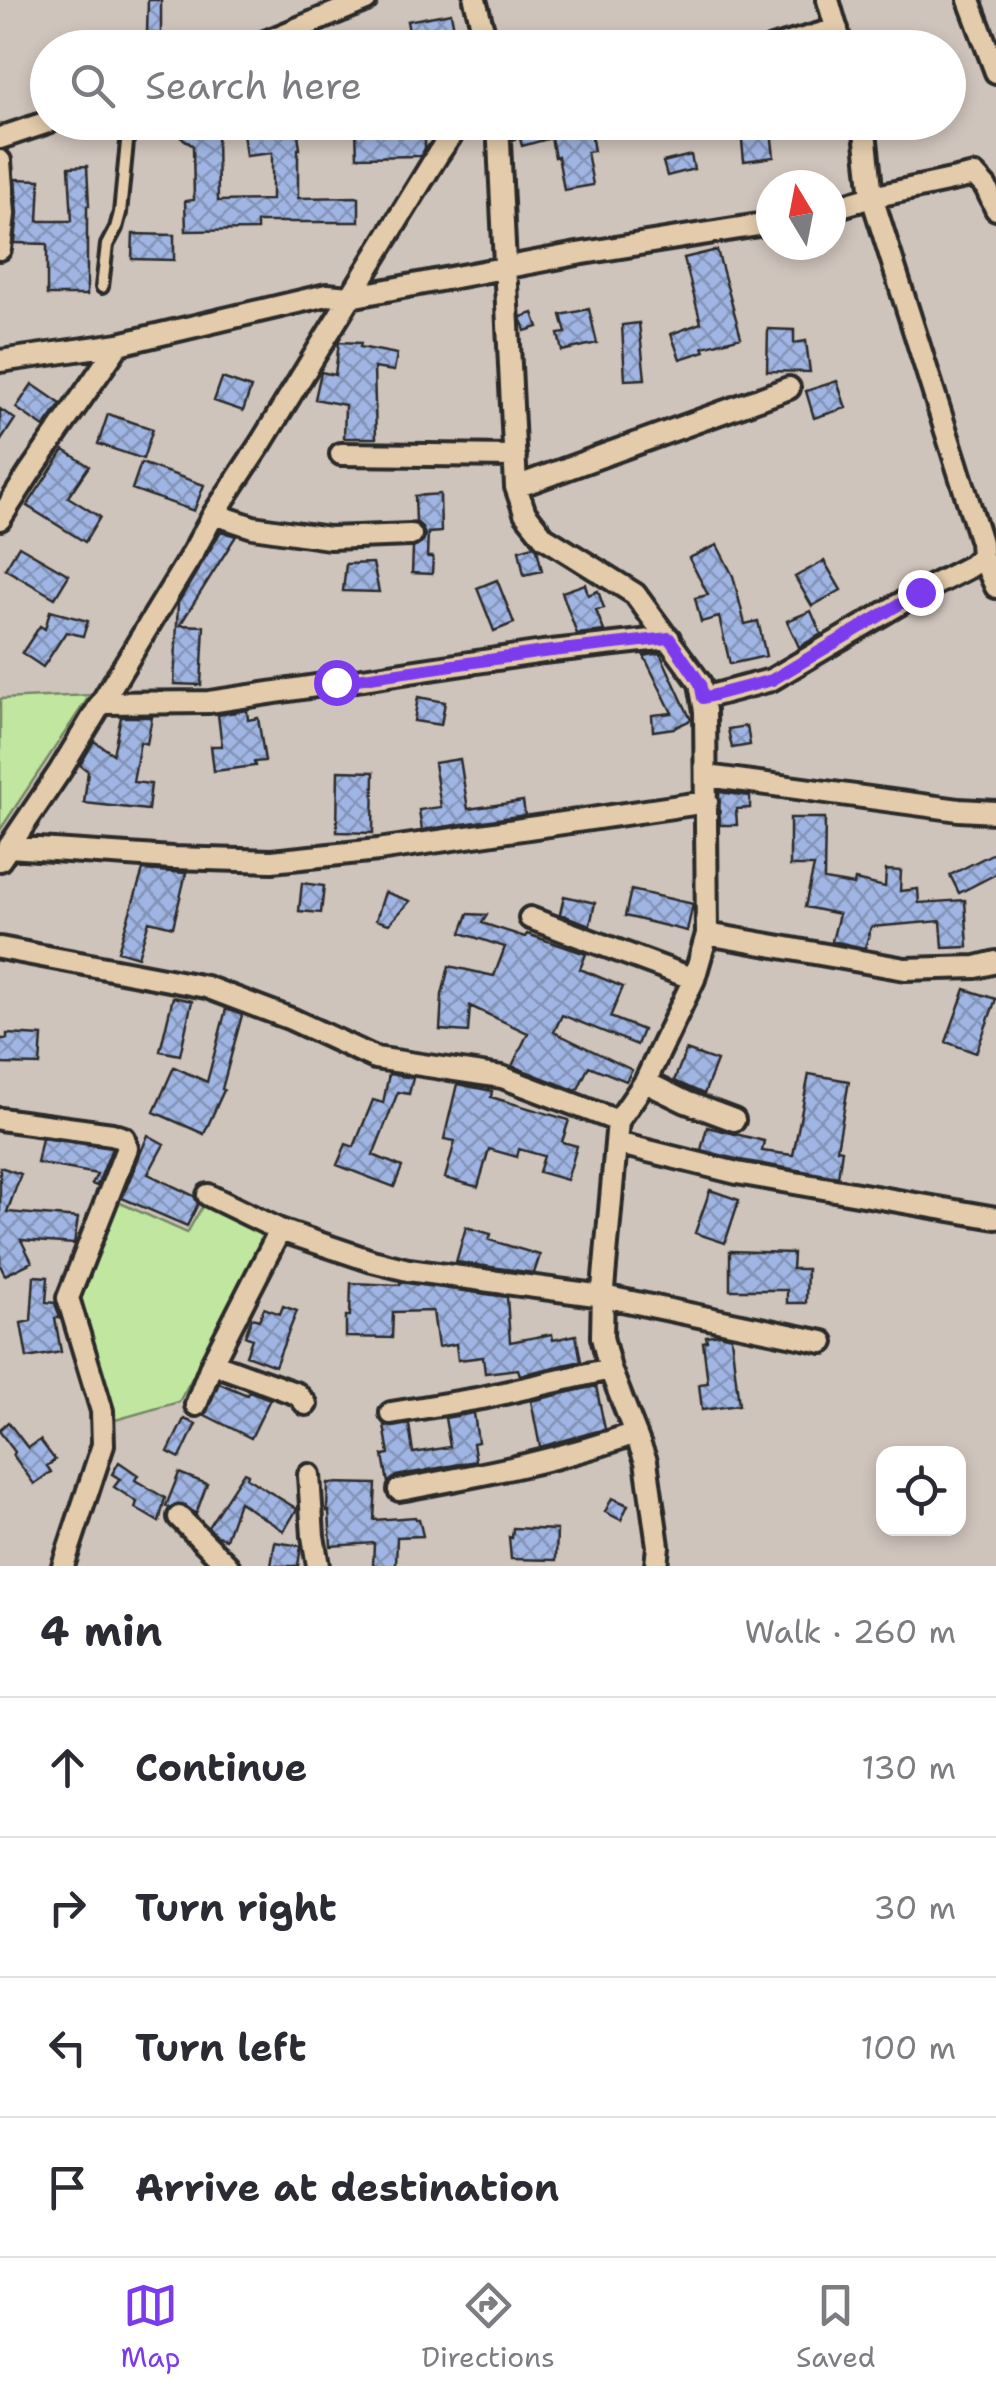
<!DOCTYPE html>
<meta charset="utf-8">
<style>
body{margin:0;font-family:"Shantell Sans",sans-serif;background:#f2f2f3;color:#2b2b33}
.controls{position:absolute;right:30px;bottom:30px;display:grid;overflow:hidden;border-radius:20px;box-shadow:0 5px 15px #0003}
.controls button{width:90px;height:90px;display:grid;place-items:center;padding:0;border:0;border-bottom:2px solid #e1e1e2;background:#fff;color:#2b2b33;font:50px sans-serif}
.compass{position:absolute;left:756px;top:170px;width:90px;height:90px;border-radius:50%;background:#fff;box-shadow:0 5px 15px #0003;rotate:350deg}
.stop{position:absolute;width:30px;height:30px;margin:-22px;border:8px solid #7c3aed;border-radius:50%;background:#fff}
.stop.end{background:#7c3aed;border-color:#fff;box-shadow:0 2px 10px #0008}
.list{margin:0;padding:0;list-style:none}
h2{display:flex;justify-content:space-between;align-items:center;height:130px;margin:0;padding:0 40px;font-size:42px}
h2 small{font-size:32px;font-weight:400;color:#7c7c81}
.list li{display:grid;grid-template-columns:65px 1fr auto;gap:30px;align-items:center;box-sizing:border-box;height:140px;padding:0 40px;border-top:2px solid #e1e1e2}
.list b{display:block;font-size:38px;white-space:nowrap}
.list em{font-size:32px;font-style:normal;color:#7c7c81}
.icon{flex:none;width:55px;height:55px;fill:none;stroke:currentColor;stroke-width:2;stroke-linecap:round;stroke-linejoin:round}
.map{position:relative;flex:none;width:996px;height:1566px;overflow:hidden}
.search{position:absolute;background:#fff;box-shadow:0 5px 15px #0003;left:30px;right:30px;top:30px;height:110px;display:flex;align-items:center;gap:25px;box-sizing:border-box;padding:0 35px;border-radius:55px;color:#7c7c81;font-size:38px}
.sheet{height:690px;background:#fff}
nav{display:flex;justify-content:space-around;align-items:center;box-sizing:border-box;height:140px;border-top:2px solid #e1e1e2;background:#fff;font-size:28px;color:#7c7c81}
nav a{display:grid;justify-items:center;gap:5px}
nav .on{color:#7c3aed}
.map>svg:first-child{display:block}
</style>
<div class="map">
<svg width="996" height="1566" viewBox="0 0 996 1566">
<defs>
<pattern id="building-cross-hatch" width="8" height="8" patternUnits="userSpaceOnUse" patternTransform="scale(2.5)"><rect width="8" height="8" fill="#a0b5e3"/><path d="M0 0l8 8M0 8l8-8" fill="none" stroke="#8393b8"/></pattern>
</defs>
<rect width="100%" height="100%" fill="#cfc4bc"/>
<filter id="ink" filterUnits="userSpaceOnUse"><feTurbulence type="fractalNoise" baseFrequency=".01" numOctaves="2"/><feDisplacementMap in="SourceGraphic" scale="20" xChannelSelector="R" yChannelSelector="G"/><feConvolveMatrix kernelMatrix="1 2 1 2 8 2 1 2 1" color-interpolation-filters="sRGB"/></filter>
<g filter="url(#ink)">
<path fill="#c0e6a0" stroke="#768866" stroke-width="2.5" d="M90,695L0,830V699Z
M206,1200L272,1230L179,1402L112,1421L81,1298L116,1201L187,1233Z"/>
<path fill="url(#building-cross-hatch)" stroke="#2b2b2b" stroke-width="2.5" d="M148,0H161V34L147,33Z
M451,13L455,34L432,38L434,48H412L407,21Z
M161,122H194L185,134L217,133L218,201L272,200V153L246,156L243,132L297,125L300,149H298V198L359,197V222H257V230L186,231L185,201L194,200L193,146Z
M540,122H589L594,151L587,152L593,185L564,190L558,156L555,157L551,138L522,146L520,139L536,132Z
M740,122H770L774,157L744,161Z
M425,128V148L421,156L357,157L356,130Z
M691,155L694,169L667,176L663,162Z
M87,166L89,206H87V295H47V244L15,243L18,213L15,179L40,180L38,221H72L69,167Z
M133,234L174,235V260L132,259Z
M717,250L741,337L703,347L705,351L680,359L671,334L701,323L684,258Z
M589,309L597,343L562,351L558,334L566,333L561,315Z
M533,313L538,327L525,331L521,317Z
M639,323L645,379L625,380L622,325Z
M768,329L794,330V343L806,341L810,372L767,371Z
M339,342L361,343L360,347L397,354L394,371L374,368L376,438H344L345,405L315,399L321,372L335,375Z
M222,378L251,388L243,411L214,401Z
M837,381L846,408L814,418L806,391Z
M32,384L61,404L44,427L16,408Z
M0,409L15,419L0,442Z
M108,414L153,429L143,459L98,444Z
M64,450L89,466L68,497L100,517L85,542L27,506Z
M141,463L204,485L194,511L132,489Z
M440,494L441,532L428,533L427,557H433L432,574L412,573L413,548L423,542L425,535L422,527L416,522L415,496Z
M221,531L236,536L180,625L204,626L201,685L174,684L178,603Z
M717,545L733,576L745,624L758,621L766,656L730,664L719,617L701,622L695,598L708,595L689,558Z
M19,546L69,575L55,598L5,569Z
M534,546L537,549L542,571L524,575L519,550Z
M824,561L841,590L812,606L795,577Z
M373,563L379,592L343,591L346,564Z
M497,580L514,623L494,631L477,588Z
M585,584L588,595L598,591L604,608L596,610L604,631L577,634L562,592Z
M50,611L88,621L83,636L66,632L43,667L22,653L40,626L45,629Z
M811,611L821,634L799,647L787,621Z
M660,653L691,720L674,728L653,731L652,715L672,713L644,656Z
M418,697L445,702L441,725L414,721Z
M247,710L248,720L258,718L265,761L254,762L255,766L214,771L211,746H222L218,715Z
M121,717H152L147,744L140,742L133,782L151,784L148,810L84,803L88,771L80,765L94,741L113,754Z
M747,726L750,745L732,748L728,729Z
M460,759L468,809L523,801L525,815L422,830L419,810L441,807L434,763Z
M338,771L374,772L373,833L337,832Z
M719,792L750,796V808L736,809L737,825H720Z
M790,818H825L824,880L854,885L855,880L885,887L886,870L901,871L900,891L918,889L919,903L965,900L968,947L943,948L941,921L871,927L865,948L832,941L839,914L805,907L814,866H790Z
M996,852V874L959,893L950,875Z
M143,870L186,873L173,927L149,921L138,957L118,951Z
M302,883L324,886L321,913L299,911Z
M631,890L693,904L687,931L625,916Z
M385,892L410,901L389,924L376,920Z
M564,896L595,903L590,925L560,914Z
M468,914L487,915L482,923L525,937L527,934L586,954L580,969L623,987L610,1017L643,1030L637,1045L562,1015L554,1032L632,1070L626,1081L589,1066L577,1091L512,1066L528,1033L470,1006L468,1032L440,1030L442,995L449,966L494,976L505,947L461,933Z
M965,989L996,999L976,1053L946,1042Z
M173,997L192,1001L180,1055L160,1051Z
M226,1009L242,1015L222,1089L224,1090L204,1134L154,1112L174,1067L207,1082Z
M7,1034L42,1036L40,1065L0,1064V1039H7Z
M686,1050L717,1061L704,1094L674,1081Z
M389,1074L413,1078L409,1094L398,1092L373,1155L402,1167L394,1187L337,1165L346,1144L354,1147L373,1100L383,1103Z
M809,1074L849,1081L837,1149L842,1150L838,1177L740,1160L701,1150L707,1127L764,1141L762,1151L793,1155Z
M457,1084L492,1091L491,1097L569,1120L562,1142L577,1146L567,1180L539,1172L544,1156L519,1149L517,1157L489,1149L478,1187L445,1178L455,1141L444,1139Z
M148,1135L164,1144L148,1174L194,1196L198,1204L187,1226L122,1198Z
M42,1138L112,1148L97,1186L92,1184L97,1174L37,1163Z
M0,1167L21,1174L7,1212L78,1218L74,1244L21,1240L32,1262L5,1275L0,1265Z
M710,1190L739,1200L725,1243L695,1233Z
M466,1227L491,1234L489,1240L540,1255L534,1273L456,1262Z
M730,1251L793,1253L792,1269H807L806,1303H787V1290H730Z
M34,1276L48,1277L46,1302L55,1303L60,1318H55L61,1352L27,1358L21,1323L31,1321Z
M400,1282L507,1297L510,1342L552,1334L553,1340L576,1335L581,1361L520,1375L518,1369L485,1373L483,1357L458,1360L456,1344L438,1347L433,1311L393,1312L392,1338L346,1337V1316H350L351,1283L400,1285Z
M283,1306L297,1311L275,1366L246,1355L252,1339L245,1336L252,1318L259,1320L264,1308L280,1314Z
M719,1334L731,1337L739,1405L702,1410L699,1384L708,1383L703,1342L707,1341L706,1336Z
M219,1383L247,1395L249,1391L270,1399L251,1438L205,1415Z
M596,1386L605,1429L540,1447L531,1401Z
M474,1413L478,1442L473,1443L476,1461L396,1476L388,1483L383,1455L389,1454L384,1425L393,1427L409,1424L413,1453L450,1447L445,1418Z
M184,1419L196,1424L180,1458L168,1452Z
M8,1422L28,1448L40,1440L55,1460L47,1466L51,1472L34,1484L13,1455L15,1452L0,1432V1429Z
M119,1462L138,1475L135,1480L165,1498L159,1522L135,1508L137,1502L114,1487L120,1479L112,1474Z
M244,1472L248,1474L247,1478L297,1509L284,1531L239,1502L226,1539L217,1536L208,1527Z
M179,1473L207,1484L196,1514L182,1504L169,1508L166,1506Z
M328,1483L376,1484L374,1520L415,1517L416,1519H419L423,1536L397,1537L396,1566H373L374,1543L331,1546L329,1511H327Z
M612,1498L628,1505L621,1520L605,1512Z
M513,1528L557,1530L556,1560L511,1559L509,1537L512,1538Z
M275,1542L301,1546L298,1566H271Z"/>
<g fill="none" stroke-linecap="round" stroke-linejoin="round">
<g stroke="#2b2b2b" stroke-width="18">
<path id="lane" d="M102,287L107,245L116,228L120,213L129,122"/>
</g>
<g stroke="#2b2b2b" stroke-width="28">
<path id="street" d="M475,0L488,48
M828,0L842,48
M969,0L996,72
M251,48L366,0
M772,48L837,29
M498,122L516,487L525,513L544,537L635,594L700,683L705,711L707,934L694,979L645,1082L618,1121L603,1289L602,1337L610,1369L646,1461L658,1546L656,1566
M864,122L872,197L975,175L986,187L996,209
M499,131L527,122
M0,138L48,122
M0,161L4,214L0,249
M831,209L872,197L981,542L982,556L996,587
M0,361L119,344L327,295L350,297L577,254L771,223
M341,454L515,456
M516,487L789,388
M214,514L253,527L329,538L411,535
M0,519L30,472L119,344
M703,698L771,680L920,592L971,566L982,556
M102,703L209,702L543,652L669,638
M707,776L959,810L996,812
M9,847L172,858L272,861L378,850L707,802
M0,860L60,771L192,554L214,514L261,443L438,154L460,122
M530,918L694,979
M707,934L905,969L976,967L996,962
M0,948L206,987L291,1019L375,1058L502,1077L618,1121
M645,1082L686,1102L734,1120
M0,1119L112,1134L124,1138L127,1148L68,1298L102,1411L103,1445L63,1566
M616,1143L737,1173L996,1218
M208,1195L280,1230L372,1261L408,1270L603,1296L823,1342
M212,1363L297,1394L306,1404
M196,1405L212,1363L280,1230
M391,1413L482,1398L610,1369
M309,1475L313,1536L318,1566
M399,1490C479,1475 559,1461 635,1433
M179,1517L228,1566"/>
</g>
<use href="#lane" stroke="#e3cbab" stroke-width="10"/>
<use href="#street" stroke="#e3cbab" stroke-width="20"/>
</g>
</g>
<g fill="none" stroke-linecap="round" stroke-linejoin="round" filter="url(#ink)">
<path stroke="#7c3aed" stroke-width="12" d="M336,682L543,652L669,638L700,683L703,698L772,680L920,592"/>
</g>
</svg>
<div class="controls">
<button><svg class="icon" aria-label="locate" viewBox="0 0 24 24"><circle cx="12" cy="12" r="6"/><path d="M12 2v4M12 18v4M2 12h4M18 12h4"/></svg></button>
</div>
<svg class="compass" viewBox="-18 -18 36 36"><path d="M0-13l5 13h-10z" fill="#e53935"/><path d="M0 13l5-13h-10z" fill="#7c7c81"/></svg>
<div class="stop" style="left:336px;top:682px"></div>
<div class="stop end" style="left:920px;top:592px"></div>
<div class="search"><svg class="icon" aria-label="search" viewBox="0 0 24 24"><circle cx="10" cy="10" r="6"/><path d="M15 15l6 6"/></svg>Search here</div>
</div>
<section class="sheet">
<h2>4 min<small>Walk · 260 m</small></h2>
<ul class="list">
<li><svg class="icon" aria-label="ahead" viewBox="0 0 24 24"><path d="M12 20V5M6 11l6-6 6 6"/></svg><div><b>Continue</b></div><em>130 m</em></li>
<li><svg class="icon" aria-label="right" viewBox="0 0 24 24"><path d="M7 20v-9h11M14 6l5 5-5 5"/></svg><div><b>Turn right</b></div><em>30 m</em></li>
<li><svg class="icon" aria-label="left" viewBox="0 0 24 24"><path d="M17 20v-9H6M10 6l-5 5 5 5"/></svg><div><b>Turn left</b></div><em>100 m</em></li>
<li><svg class="icon" aria-label="arrive" viewBox="0 0 24 24"><path d="M6 21V4h12l-3 4 3 4H6"/></svg><div><b>Arrive at destination</b></div></li>
</ul>
</section>
<nav>
<a class="on"><svg class="icon" aria-label="map" viewBox="0 0 24 24"><path d="M3 6l6-2 6 2 6-2v14l-6 2-6-2-6 2zM9 4v14M15 6v14"/></svg>Map</a>
<a><svg class="icon" aria-label="directions" viewBox="0 0 24 24"><path d="M12 3l9 9-9 9-9-9zM9 14v-3h6M13 9l2 2-2 2"/></svg>Directions</a>
<a><svg class="icon" aria-label="saved" viewBox="0 0 24 24"><path d="M7 4h10v16l-5-4-5 4z"/></svg>Saved</a>
</nav>
